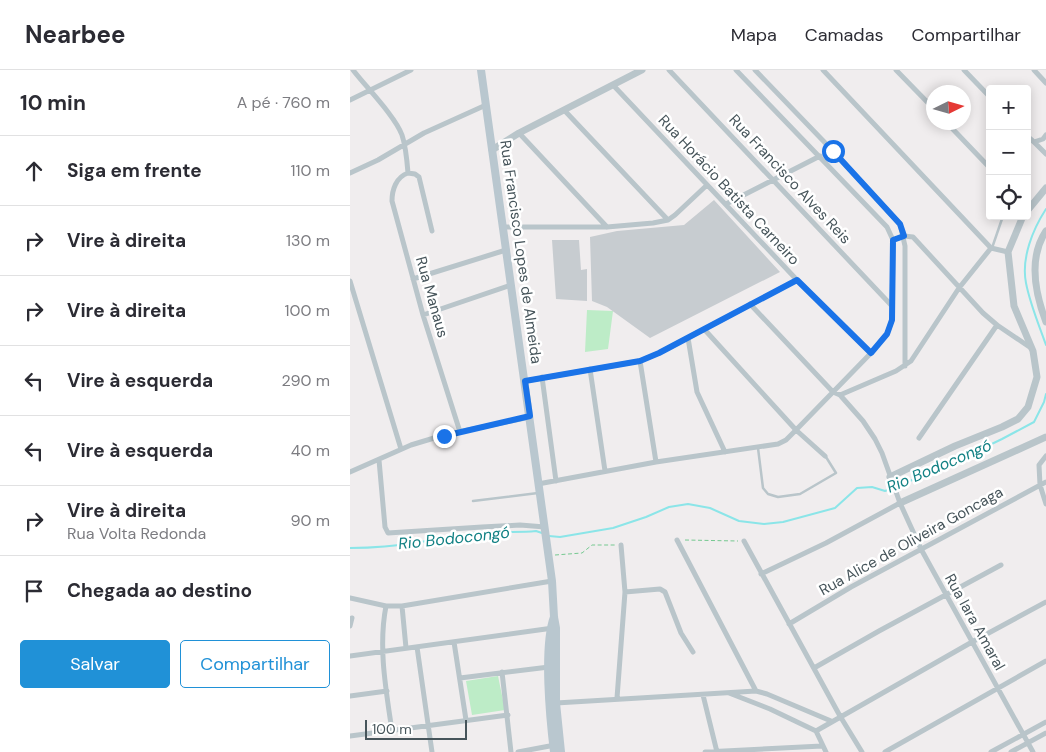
<!DOCTYPE html>
<html lang="pt">
<meta charset="utf-8">
<style>
body{margin:0;font-family:"DM Sans",sans-serif;background:#f7f7f7;color:#2b2b33}
.controls{position:absolute;right:15px;top:15px;display:grid;overflow:hidden;border-radius:5px;box-shadow:0 2px 12px #0003}
.controls button{width:45px;height:45px;display:grid;place-items:center;padding:0;border:0;border-bottom:1px solid #e1e1e2;background:#fff;color:#2b2b33;font:25px sans-serif}
.compass{position:absolute;left:576px;top:15px;width:45px;height:45px;border-radius:50%;background:#fff;box-shadow:0 2px 12px #0003;rotate:85deg}
.scale{position:absolute;left:15px;bottom:12px;width:102px;box-sizing:border-box;padding-left:5px;border:2px solid #46545a;border-top:0;font-size:14px;line-height:18px;white-space:nowrap;color:#46545a;-webkit-text-stroke:4px #fff;paint-order:stroke}
.stop{position:absolute;width:15px;height:15px;margin:-11px;border:4px solid #1a73e8;border-radius:50%;background:#fff}
.stop.end{background:#1a73e8;border-color:#fff;box-shadow:0 1px 5px #0008}
.list{margin:0;padding:0;list-style:none}
h2{display:flex;justify-content:space-between;align-items:center;height:65px;margin:0;padding:0 20px;font-size:21px}
h2 small{font-size:16px;font-weight:400;color:#7c7c81}
.list li{display:grid;grid-template-columns:32px 1fr auto;gap:15px;align-items:center;box-sizing:border-box;height:70px;padding:0 20px;border-top:1px solid #e1e1e2}
.list b{display:block;font-size:19px;white-space:nowrap}
.list p{margin:0;font-size:16px;white-space:nowrap;color:#7c7c81}
.list em{font-size:16px;font-style:normal;color:#7c7c81}
.actions{display:flex;gap:10px;padding:15px 20px}
.actions a{flex:1;padding:11px 0;border:1px solid #2091d7;border-radius:5px;text-align:center;font-size:18px;color:#2091d7}
.actions .main{background:#2091d7;color:#fff}
.icon{flex:none;width:28px;height:28px;fill:none;stroke:currentColor;stroke-width:2;stroke-linecap:round;stroke-linejoin:round}
.map{position:relative;flex:none;width:696px;height:682px;overflow:hidden}
header{display:flex;align-items:center;gap:30px;box-sizing:border-box;height:70px;padding:0 25px;background:#fff;border-bottom:1px solid #e1e1e2}
header strong{font-size:24px}
nav{display:flex;gap:28px;margin-inline-start:auto;font-size:18px}
main{display:flex}
aside{flex:1;background:#fff}
.map>svg:first-child{display:block}
</style>
<header>
<strong>Nearbee</strong>
<nav><a>Mapa</a><a>Camadas</a><a>Compartilhar</a></nav>
</header>
<main>
<aside>
<h2>10 min<small>A pé · 760 m</small></h2>
<ul class="list">
<li><svg class="icon" aria-label="ahead" viewBox="0 0 24 24"><path d="M12 20V5M6 11l6-6 6 6"/></svg><div><b>Siga em frente</b></div><em>110 m</em></li>
<li><svg class="icon" aria-label="right" viewBox="0 0 24 24"><path d="M7 20v-9h11M14 6l5 5-5 5"/></svg><div><b>Vire à direita</b></div><em>130 m</em></li>
<li><svg class="icon" aria-label="right" viewBox="0 0 24 24"><path d="M7 20v-9h11M14 6l5 5-5 5"/></svg><div><b>Vire à direita</b></div><em>100 m</em></li>
<li><svg class="icon" aria-label="left" viewBox="0 0 24 24"><path d="M17 20v-9H6M10 6l-5 5 5 5"/></svg><div><b>Vire à esquerda</b></div><em>290 m</em></li>
<li><svg class="icon" aria-label="left" viewBox="0 0 24 24"><path d="M17 20v-9H6M10 6l-5 5 5 5"/></svg><div><b>Vire à esquerda</b></div><em>40 m</em></li>
<li><svg class="icon" aria-label="right" viewBox="0 0 24 24"><path d="M7 20v-9h11M14 6l5 5-5 5"/></svg><div><b>Vire à direita</b><p>Rua Volta Redonda</p></div><em>90 m</em></li>
<li><svg class="icon" aria-label="arrive" viewBox="0 0 24 24"><path d="M6 21V4h12l-3 4 3 4H6"/></svg><div><b>Chegada ao destino</b></div></li>
</ul>
<div class="actions"><a class="main">Salvar</a><a>Compartilhar</a></div>
</aside>
<div class="map">
<svg width="696" height="682" viewBox="0 0 696 682">
<rect width="100%" height="100%" fill="#f0edee"/>
<path fill="#bdecc7" d="M237,240L263,241L258,279L235,282Z
M148,606L155,640L122,645L116,611Z"/>
<g fill="none" stroke-linecap="round" stroke-linejoin="round">
<path stroke="#8be5e8" stroke-width="2" d="M696,139C683,159 671,188 676,213C680,234 689,255 696,275
M199,466L210,467L263,458L296,447L319,437L338,434L360,438L389,451L414,454L433,452L485,438L507,418L522,417L535,421L592,398L652,369L684,352L694,332L696,324
M0,478C24,478 46,476 69,472C80,470 92,473 103,471C113,469 119,463 128,462C147,461 167,463 186,461L192,463"/>
</g>
<path fill="#c7ccd0" d="M364,130L430,202L300,268L257,237L242,231L240,167L267,161L334,155Z
M202,170H229L231,200L237,199V231L206,229Z"/>
<g fill="none" stroke-linecap="round" stroke-linejoin="round">
<path stroke="#76c991" stroke-width="1" stroke-dasharray="4 2.5" stroke-linecap="butt" d="M335,470L388,471
M205,485L232,483L242,475H265"/>
<path stroke="#b9c5ca" stroke-width="2.5" d="M642,178L653,146
M408,378L413,418L418,424L428,427L450,424L486,403L476,387
M123,431L188,423"/>
<path stroke="#b9c5ca" stroke-width="5" d="M3,0C16,17 45,46 52,65C56,77 57,90 58,103
M319,0L542,236
M405,0L483,81L550,154L555,176V296
M473,0L641,178L609,218L561,291L546,301L490,325
M546,0L584,39
M614,0L640,27
M684,0L696,13
M263,15L447,210L521,283
M0,30L61,0
M215,41L318,150
M596,52L640,98
M169,63L257,157
M677,66L684,72L693,69L696,65
M684,72L696,84
M0,103L28,90L74,63L136,35
M58,103C46,107 42,120 42,131L73,245L110,362
M58,103L65,104L69,107L82,161
M376,134L470,86
M153,157H257L303,153L318,150L325,145L357,115
M543,170L554,166L563,167L633,243L647,255L569,368
M641,178L658,182
M63,209L156,180
M0,211L51,379
M400,234L483,322L490,325L513,351L525,369L532,383L550,433L571,479L683,682
M73,245L161,215
M647,255L681,278
M354,259L446,360L475,386
M338,268L347,322L375,382
M290,291L306,392
M240,299L255,401
M192,307L206,411
M175,311L290,291L309,283L447,210
M696,386L689,395L690,415L696,434
M29,390L35,457L38,463L132,457L170,455L195,457
M0,402L61,375L94,365L180,347
M188,414L306,392L428,374L436,370L446,360L521,283L537,264L542,250L543,170L537,157L386,0
M327,470L406,621
M394,471L490,646L512,682
M411,504L476,473L550,433
M275,522L310,519L315,522L331,563L343,582
M0,528L36,536H52L202,511
M36,536C28,577 36,620 42,661
M52,536L56,578
M439,554L501,517L696,412
M0,556L2,548
M104,572L116,650
M67,577L82,682
M0,586L203,558
M464,598L529,561L651,495
M152,602L161,682
M110,608L199,597
M379,623L420,639L466,661
M353,625L367,682
M0,626L37,621
M267,628L275,522L271,475
M206,633L406,621L417,624L481,651
M466,661L622,572L696,532
M466,661L476,682
M0,666L158,645
M168,682L205,675
M355,682L472,676
M535,682L696,591
M641,682L696,652
M661,682L696,663"/>
<path stroke="#b9c5ca" stroke-width="7" d="M142,80L169,63L292,0
M677,141L696,118
M696,161C678,188 685,223 696,252
M540,407L605,376L652,357L668,349L678,337L687,307L683,281L664,236L658,182L673,146
M550,433L696,367"/>
<path stroke="#b9c7cf" stroke-width="8" d="M131,0L202,511L204,547L206,558V633L211,682
M204,547C193,577 200,649 204,682"/>
</g>
<g fill="none" stroke-linecap="round" stroke-linejoin="round">
<path stroke="#1a73e8" stroke-width="6" d="M94,366L180,346L175,311L290,291L309,283L447,210L521,283L537,264L542,250L543,170L554,166L550,154L483,81"/>
</g>
<g text-anchor="middle" dominant-baseline="central" stroke-width="5" stroke-linejoin="round" paint-order="stroke">
<g font-size="15" fill="#46545a" stroke="#fff">
<text transform="translate(440 109) rotate(47)">Rua Francisco Alves Reis</text>
<text transform="translate(379 120) rotate(47)">Rua Horácio Batista Carneiro</text>
<text transform="translate(171 182) rotate(82)">Rua Francisco Lopes de Almeida</text>
<text transform="translate(82 227) rotate(74)">Rua Manaus</text>
<text transform="translate(561 471) rotate(-29)">Rua Alice de Oliveira Goncaga</text>
<text transform="translate(625 552) rotate(61)">Rua Iara Amaral</text>
</g>
<g font-size="16" font-style="italic" fill="#128184" stroke="#fff">
<text transform="translate(589 396) rotate(-23)">Rio Bodocongó</text>
<text transform="translate(104 468) rotate(-6)">Rio Bodocongó</text>
</g>
</g>
</svg>
<div class="controls">
<button>+</button>
<button>−</button>
<button><svg class="icon" aria-label="locate" viewBox="0 0 24 24"><circle cx="12" cy="12" r="6"/><path d="M12 2v4M12 18v4M2 12h4M18 12h4"/></svg></button>
</div>
<svg class="compass" viewBox="-18 -18 36 36"><path d="M0-13l5 13h-10z" fill="#e53935"/><path d="M0 13l5-13h-10z" fill="#7c7c81"/></svg>
<div class="scale">100 m</div>
<div class="stop" style="left:483px;top:81px"></div>
<div class="stop end" style="left:94px;top:366px"></div>
</div>
</main>
